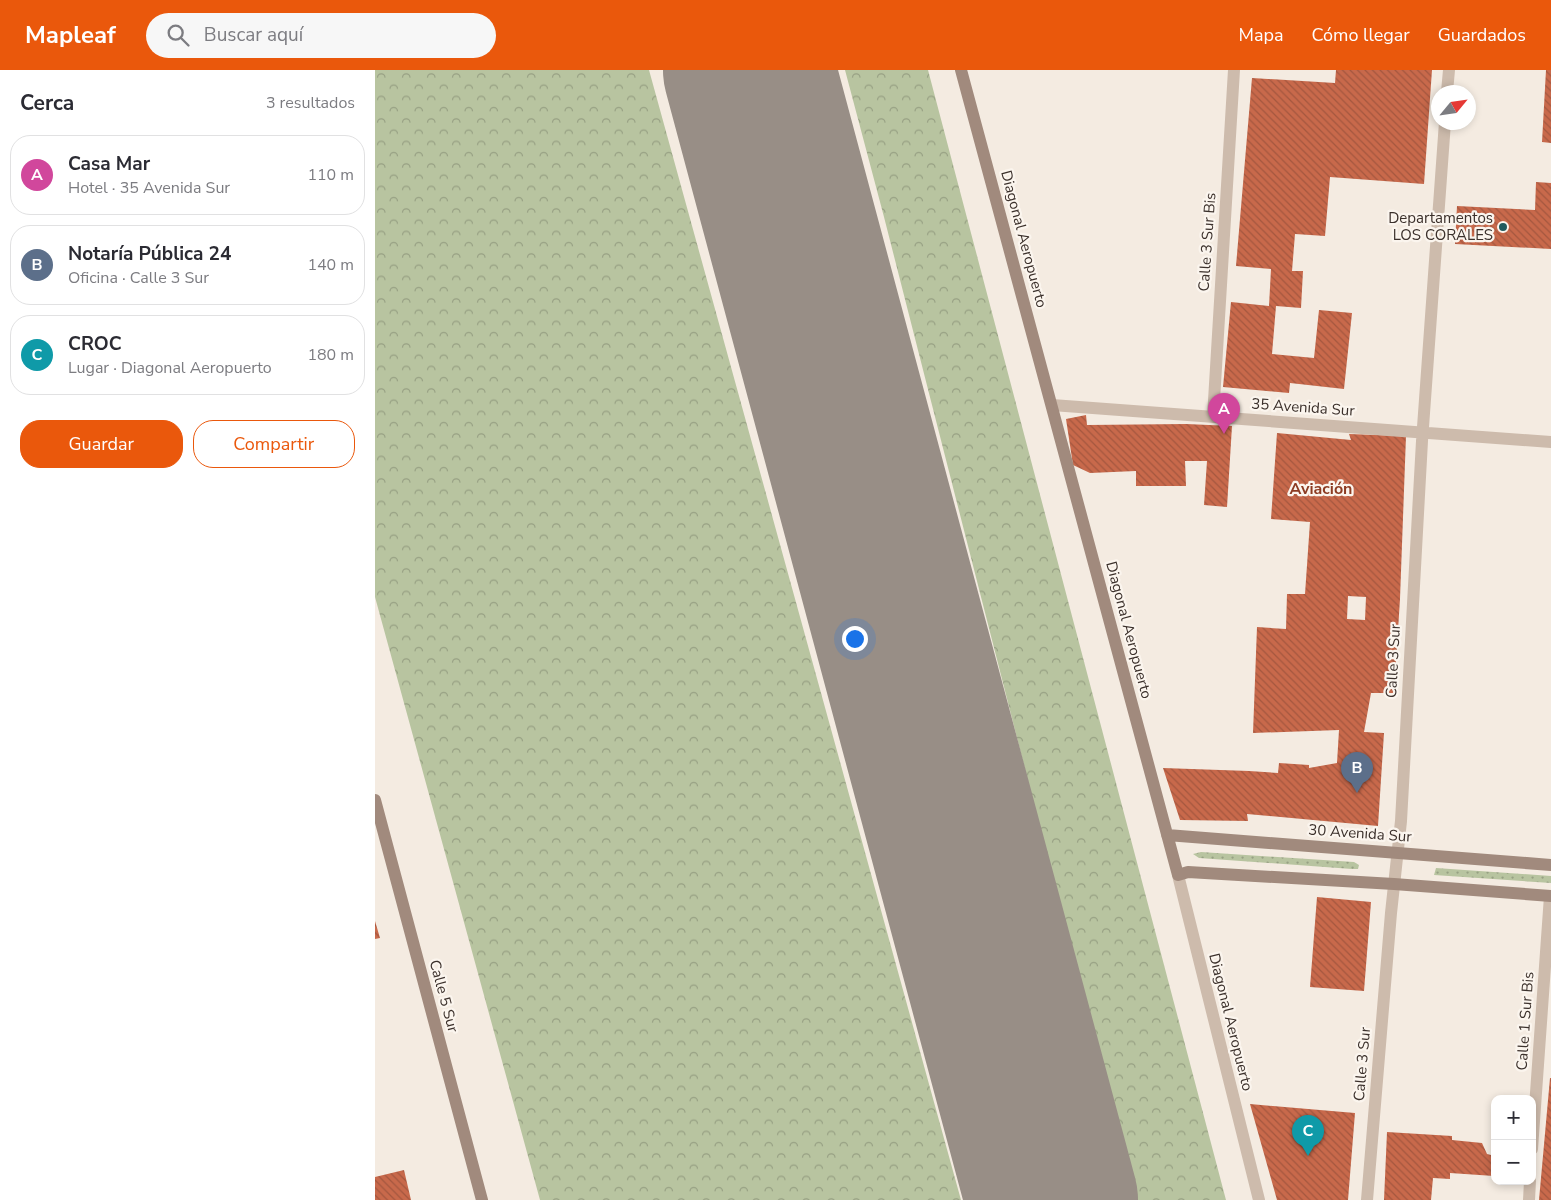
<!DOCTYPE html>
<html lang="es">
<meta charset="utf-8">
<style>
body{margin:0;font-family:"Nunito Sans",sans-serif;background:#f7f7f7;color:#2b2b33}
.controls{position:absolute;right:15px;bottom:15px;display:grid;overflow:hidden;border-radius:10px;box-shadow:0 2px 8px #0003}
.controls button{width:45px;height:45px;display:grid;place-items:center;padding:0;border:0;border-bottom:1px solid #e1e1e2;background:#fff;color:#2b2b33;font:25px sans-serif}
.compass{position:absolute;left:1056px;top:15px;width:45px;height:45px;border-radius:50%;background:#fff;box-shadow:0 2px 8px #0003;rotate:61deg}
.you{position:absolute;left:479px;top:568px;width:18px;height:18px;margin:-12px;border:4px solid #fff;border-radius:50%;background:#1a73e8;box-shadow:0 0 0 8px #1a73e833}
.badge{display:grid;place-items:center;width:32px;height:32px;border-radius:50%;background:#ea580c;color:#fff;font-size:16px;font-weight:700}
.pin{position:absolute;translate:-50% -41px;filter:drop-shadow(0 1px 2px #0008)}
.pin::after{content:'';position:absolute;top:26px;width:18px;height:15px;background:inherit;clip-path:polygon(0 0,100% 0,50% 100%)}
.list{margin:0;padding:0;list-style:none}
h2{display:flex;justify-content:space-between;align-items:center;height:65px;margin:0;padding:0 20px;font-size:21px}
h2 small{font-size:16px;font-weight:400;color:#7c7c81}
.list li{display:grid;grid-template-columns:32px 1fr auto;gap:15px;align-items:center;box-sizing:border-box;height:80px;margin:0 10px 10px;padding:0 10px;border:1px solid #e1e1e2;border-radius:20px}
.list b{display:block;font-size:19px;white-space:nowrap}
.list p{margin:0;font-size:16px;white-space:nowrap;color:#7c7c81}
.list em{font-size:16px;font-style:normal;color:#7c7c81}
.actions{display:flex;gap:10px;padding:15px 20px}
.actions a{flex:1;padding:11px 0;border:1px solid #ea580c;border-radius:20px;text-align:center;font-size:18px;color:#ea580c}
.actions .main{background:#ea580c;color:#fff}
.icon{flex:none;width:28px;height:28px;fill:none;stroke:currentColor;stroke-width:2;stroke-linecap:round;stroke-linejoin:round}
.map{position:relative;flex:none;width:1176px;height:1130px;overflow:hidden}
header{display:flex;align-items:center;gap:30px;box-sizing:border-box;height:70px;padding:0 25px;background:#ea580c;color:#fff}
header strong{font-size:24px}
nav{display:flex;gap:28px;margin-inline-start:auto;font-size:18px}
.search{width:350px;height:45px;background:#f7f7f7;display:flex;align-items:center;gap:12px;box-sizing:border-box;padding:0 18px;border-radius:28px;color:#7c7c81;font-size:19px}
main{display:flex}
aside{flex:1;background:#fff}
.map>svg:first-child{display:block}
</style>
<header>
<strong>Mapleaf</strong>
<div class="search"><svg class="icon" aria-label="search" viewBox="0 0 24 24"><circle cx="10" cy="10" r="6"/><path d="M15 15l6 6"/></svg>Buscar aquí</div>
<nav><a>Mapa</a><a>Cómo llegar</a><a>Guardados</a></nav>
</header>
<main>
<aside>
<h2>Cerca<small>3 resultados</small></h2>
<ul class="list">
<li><span class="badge" style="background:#d1479c">A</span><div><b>Casa Mar</b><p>Hotel · 35 Avenida Sur</p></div><em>110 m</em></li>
<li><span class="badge" style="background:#5c6f8a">B</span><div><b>Notaría Pública 24</b><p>Oficina · Calle 3 Sur</p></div><em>140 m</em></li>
<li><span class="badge" style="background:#0f9aa8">C</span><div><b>CROC</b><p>Lugar · Diagonal Aeropuerto</p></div><em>180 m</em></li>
</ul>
<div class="actions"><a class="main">Guardar</a><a>Compartir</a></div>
</aside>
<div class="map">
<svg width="1176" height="1130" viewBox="0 0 1176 1130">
<defs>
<pattern id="grass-dots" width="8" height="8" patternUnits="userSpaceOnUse" patternTransform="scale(1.25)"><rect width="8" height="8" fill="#b8c4a0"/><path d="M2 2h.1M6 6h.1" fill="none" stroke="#97a083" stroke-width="1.8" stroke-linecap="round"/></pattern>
<pattern id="forest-crowns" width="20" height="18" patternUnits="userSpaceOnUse" patternTransform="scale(1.25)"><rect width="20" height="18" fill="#b8c4a0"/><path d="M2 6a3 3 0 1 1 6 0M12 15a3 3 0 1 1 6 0" fill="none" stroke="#97a083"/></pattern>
<pattern id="building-back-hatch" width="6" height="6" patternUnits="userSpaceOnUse" patternTransform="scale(1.25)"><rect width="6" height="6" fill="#c8694b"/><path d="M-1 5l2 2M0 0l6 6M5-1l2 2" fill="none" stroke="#a4573f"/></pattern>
</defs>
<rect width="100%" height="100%" fill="#f4ebe1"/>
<path fill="url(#grass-dots)" d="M826,782L979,792L984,795L983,799H977L824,788L818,784Z
M1061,798L1176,806V813L1059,805Z"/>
<path fill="url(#forest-crowns)" d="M0,0H274L586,1130H165L0,527Z
M470,0H553L851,1130H760L509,147Z"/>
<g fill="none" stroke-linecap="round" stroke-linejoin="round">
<path stroke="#988e86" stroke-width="172" d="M374,0L677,1130"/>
</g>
<path fill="url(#building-back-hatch)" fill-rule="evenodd" d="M961,0H1057L1049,114L955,107L950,166L920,164L917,201H928L926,238L901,236L897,284L939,288L944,240L977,243L969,319L915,313L914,323L848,317L856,232L894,236L896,199L861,196L877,8L960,13Z
M1171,0H1176V73L1167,72Z
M1161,112L1176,113V179L1080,174L1082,136L1160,140Z
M711,345L712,355L811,354L857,356L852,437L829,435L832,391H810L811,416H761V401L715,403L698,395L691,349Z
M902,363L976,370L974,364L1031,366L1025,529L1019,623H996L989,662L1009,663L1003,756L872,744L873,751L805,750L788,698L874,701L903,703L904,693L934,695V698L962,693L964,660L878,663L882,557L911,559L912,524H930L935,452L896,449ZM973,526L991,527L990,550L972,549Z
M942,827L996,832L989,921L935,917Z
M0,851L5,868L0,869Z
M1175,1008H1176V1130H1164Z
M875,1034L980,1043L973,1130H902Z
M1012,1062L1077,1066V1070L1107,1073L1112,1084L1120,1086L1119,1106L1075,1103V1109L1058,1108L1056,1130H1009Z
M29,1100L36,1130H0V1107Z"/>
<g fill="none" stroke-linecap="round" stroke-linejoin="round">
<path stroke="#cdbbac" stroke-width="12" d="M1072,22L1074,0
M677,335L1176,372
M838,347L859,0
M803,805L884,1130
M1157,1079L1175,826
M992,1130L1016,843L1026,751L1047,371L1070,52
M1154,1130L1155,1111"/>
<path stroke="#a18a7d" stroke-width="12" d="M586,0L803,805L813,802L1019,814L1176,826
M0,730L107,1130
M792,765L1176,795"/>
</g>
<circle fill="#1f5a5e" stroke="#fbf5ee" stroke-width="2" cx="1128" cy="157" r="5"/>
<g text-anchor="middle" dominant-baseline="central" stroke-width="4.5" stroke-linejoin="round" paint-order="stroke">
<g font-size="15" fill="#3b302b" stroke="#fbf5ee" text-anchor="end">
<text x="1118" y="148">Departamentos<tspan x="1118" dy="17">LOS CORALES</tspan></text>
</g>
<g font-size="15" fill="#3b302b" stroke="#fbf5ee">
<text transform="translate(649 169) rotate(75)">Diagonal Aeropuerto</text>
<text transform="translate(832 172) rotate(-86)">Calle 3 Sur Bis</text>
<text transform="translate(928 337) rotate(4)">35 Avenida Sur</text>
<text transform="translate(754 560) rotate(75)">Diagonal Aeropuerto</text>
<text transform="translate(1018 591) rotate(-87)">Calle 3 Sur</text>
<text transform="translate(985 763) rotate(4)">30 Avenida Sur</text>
<text transform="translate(69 926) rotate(75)">Calle 5 Sur</text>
<text transform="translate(1150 951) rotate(-86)">Calle 1 Sur Bis</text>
<text transform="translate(856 952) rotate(76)">Diagonal Aeropuerto</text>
<text transform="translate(987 994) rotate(-85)">Calle 3 Sur</text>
</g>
<g font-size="16" font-weight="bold" fill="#8c3b22" stroke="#fbf5ee">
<text x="946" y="419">Aviación</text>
</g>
</g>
</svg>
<div class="controls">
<button>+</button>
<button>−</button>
</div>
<svg class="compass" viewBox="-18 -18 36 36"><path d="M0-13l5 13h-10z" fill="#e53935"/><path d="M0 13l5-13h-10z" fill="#7c7c81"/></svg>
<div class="you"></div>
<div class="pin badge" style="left:849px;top:364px;background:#d1479c">A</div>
<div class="pin badge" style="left:982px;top:723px;background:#5c6f8a">B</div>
<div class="pin badge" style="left:933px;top:1086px;background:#0f9aa8">C</div>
</div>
</main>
